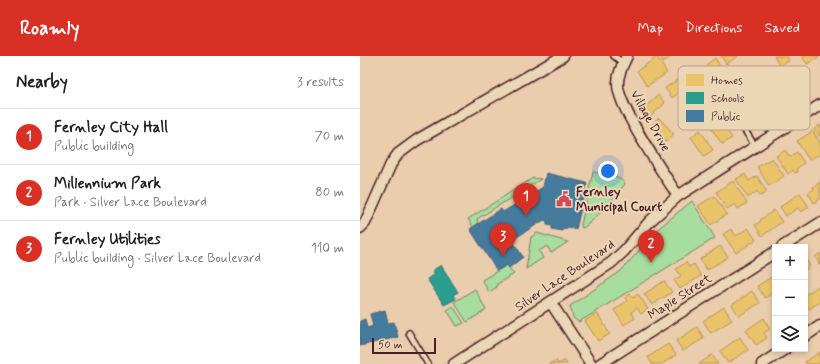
<!DOCTYPE html>
<meta charset="utf-8">
<style>
body{margin:0;font-family:Mynerve,sans-serif;background:#f6f6f6;color:#222}
.controls{position:absolute;right:12px;bottom:12px;display:grid;overflow:hidden;border-radius:0px;box-shadow:0 2px 6px #0003}
.controls button{width:36px;height:36px;display:grid;place-items:center;padding:0;border:0;border-bottom:1px solid #e0e0e0;background:#fff;color:#222;font:20px sans-serif}
.scale{position:absolute;left:12px;bottom:10px;width:64px;box-sizing:border-box;padding-left:4px;border:2px solid #4a1f2b;border-top:0;font-size:11px;line-height:14px;white-space:nowrap;color:#4a1f2b;-webkit-text-stroke:3px #ebd7b5;paint-order:stroke}
.you{position:absolute;left:248px;top:115px;width:14px;height:14px;margin:-10px;border:3px solid #fff;border-radius:50%;background:#1a73e8;box-shadow:0 0 0 6px #1a73e833}
.badge{display:grid;place-items:center;width:26px;height:26px;border-radius:50%;background:#d93025;color:#fff;font-size:13px;font-weight:700}
.pin{position:absolute;translate:-50% -33px;filter:drop-shadow(0 1px 2px #0008)}
.pin::after{content:'';position:absolute;top:21px;width:14px;height:12px;background:inherit;clip-path:polygon(0 0,100% 0,50% 100%)}
.list{margin:0;padding:0;list-style:none}
h2{display:flex;justify-content:space-between;align-items:center;height:52px;margin:0;padding:0 16px;font-size:17px}
h2 small{font-size:13px;font-weight:400;color:#767676}
.list li{display:grid;grid-template-columns:26px 1fr auto;gap:12px;align-items:center;box-sizing:border-box;height:56px;padding:0 16px;border-top:1px solid #e0e0e0}
.list b{display:block;font-size:15px;white-space:nowrap}
.list p{margin:0;font-size:13px;white-space:nowrap;color:#767676}
.list em{font-size:13px;font-style:normal;color:#767676}
.icon{flex:none;width:22px;height:22px;fill:none;stroke:currentColor;stroke-width:2;stroke-linecap:round;stroke-linejoin:round}
.map{position:relative;flex:none;width:460px;height:308px;overflow:hidden}
header{display:flex;align-items:center;gap:24px;box-sizing:border-box;height:56px;padding:0 20px;background:#d93025;color:#fff}
header strong{font-size:19px}
nav{display:flex;gap:22px;margin-inline-start:auto;font-size:14px}
main{display:flex}
aside{flex:1;background:#fff}
.map>svg:first-child{display:block}
</style>
<header>
<strong>Roamly</strong>
<nav><a>Map</a><a>Directions</a><a>Saved</a></nav>
</header>
<main>
<aside>
<h2>Nearby<small>3 results</small></h2>
<ul class="list">
<li><span class="badge">1</span><div><b>Fernley City Hall</b><p>Public building</p></div><em>70 m</em></li>
<li><span class="badge">2</span><div><b>Millennium Park</b><p>Park · Silver Lace Boulevard</p></div><em>80 m</em></li>
<li><span class="badge">3</span><div><b>Fernley Utilities</b><p>Public building · Silver Lace Boulevard</p></div><em>110 m</em></li>
</ul>
</aside>
<div class="map">
<svg width="460" height="308" viewBox="0 0 460 308">
<rect width="100%" height="100%" fill="#eacdac"/>
<filter id="ink" filterUnits="userSpaceOnUse"><feTurbulence type="fractalNoise" baseFrequency=".025" numOctaves="2"/><feDisplacementMap in="SourceGraphic" scale="8" xChannelSelector="R" yChannelSelector="G"/><feConvolveMatrix kernelMatrix="1 2 1 2 8 2 1 2 1" color-interpolation-filters="sRGB"/></filter>
<g filter="url(#ink)">
<path fill="#a7dd9f" stroke="#787e65" d="M233,116C243,118 260,119 265,128C259,136 229,171 222,172L221,169Z
M173,122L181,123L117,163L118,168L113,171L108,163Z
M332,145L355,182L219,266L213,262L210,250L261,215L299,172Z
M177,177L208,186L191,197L187,190L179,195L183,202L166,213L171,181Z
M147,209L154,218L137,228V231L129,236L122,224Z
M115,233L126,254L107,266L94,246Z
M93,250L104,267L97,270L87,254Z"/>
<path fill="#e9c46a" stroke="#b99257" d="M300,0H312L303,6Z
M361,0H378L366,8Z
M414,0H427L429,5L419,10Z
M442,0H460L447,8Z
M297,1L307,17L287,30L277,15Z
M355,2L368,22L358,28L346,9Z
M324,20L325,22L328,21L331,26L329,28L330,29L312,42L305,32Z
M298,39L305,47L288,63L281,55Z
M299,62L314,78L306,86L290,70Z
M359,62L372,82L362,88L349,69Z
M460,69V81L454,73Z
M340,74L353,94L344,100L331,81Z
M453,75L460,87V98L449,104L437,85Z
M425,94L430,101L437,96L444,107L436,113L438,116L435,117L433,114L428,118L416,100Z
M412,102L424,120L409,130L397,111Z
M385,118L389,125L397,120L407,136L400,140L397,135L388,142L376,123Z
M373,125L387,147L378,153L375,148L367,153L356,136Z
M460,126V143L454,147L448,137L454,133L453,131Z
M440,137L449,151L441,156L438,152L426,160L420,151Z
M354,140L367,158L351,169L338,150Z
M414,154L422,166L402,180L395,169L401,165L400,164Z
M388,172L396,184L376,197L363,178L371,173L376,180Z
M360,190L368,201L347,214L340,203Z
M460,197V209L455,201Z
M445,202L450,210L445,214Z
M326,206L329,211L334,208L341,220L320,233L314,224L321,220L316,213Z
M415,219V235L405,242L397,230Z
M304,225L312,236L292,249L284,238Z
M460,229V246L449,253L445,247V239Z
M392,235L400,247L379,260L372,249Z
M270,238L273,242L278,238L288,253L281,258L277,252L271,256L275,262L264,269L254,254L267,245L265,242Z
M364,251L372,264L351,277L343,265Z
M237,257L250,278L238,285L225,265Z
M404,262L410,273L404,277L407,282L396,289L386,274Z
M337,271L344,282L323,295L316,285Z
M380,281L388,294L368,307L360,295Z
M308,288L316,299L302,308H292L288,301Z
M460,296V308H447L445,306Z
M352,299L358,308H339Z
M196,304L198,308L205,304L207,308H189Z"/>
<path fill="#2a9d8f" stroke="#347771" d="M81,209L98,236L93,239L96,243L84,249L67,223L75,218L72,215Z"/>
<path fill="#457b9d" stroke="#465f7b" d="M186,117L227,127L216,173L203,172L202,175L192,173V170L187,169V165L184,164L152,184L163,201L149,212L147,209L137,215L110,173L141,153L143,156L183,131Z
M25,254L28,267L34,266L38,281L0,290V265L5,263L7,272L13,270L10,258Z"/>
<g fill="none" stroke-linecap="round" stroke-linejoin="round">
<g stroke="#4a1f2b" stroke-width="8">
<path id="service" d="M254,0L263,7
M382,70L395,90
M49,277L68,308"/>
</g>
<g stroke="#4a1f2b" stroke-width="13">
<path id="minor" d="M267,0C263,8 257,19 258,29C258,51 304,118 318,140
M0,172L5,167L31,108L38,98L57,84L203,0
M422,191L460,167
M191,247L231,308
M445,280L460,270
M94,308L251,207L264,195L290,165L318,140L460,49
M240,308L415,196
M402,308L425,293"/>
</g>
<use href="#service" stroke="#ebd7b5" stroke-width="5"/>
<use href="#minor" stroke="#ebd7b5" stroke-width="10"/>
</g>
</g>
<defs>
<g id="civic-bare" transform="scale(1.2)"><path d="M-.6-6.5H3V-4.5H.6V-3L4-1V1h2V6H-6V1h2V-1L-.6-3ZM-1.2 2.5V6h2.4V2.5Z" fill="#d1495b" stroke="#ebd7b5" stroke-width="2.5" paint-order="stroke"/></g>
</defs>
<g fill-rule="evenodd">
<use href="#civic-bare" x="204" y="143"/>
</g>
<g text-anchor="middle" dominant-baseline="central" stroke-width="4" stroke-linejoin="round" paint-order="stroke">
<g font-size="13" fill="#4a1f2b" stroke="#ebd7b5">
<text transform="translate(290 65) rotate(61)">Village Drive</text>
<text transform="translate(205 220) rotate(-34)">Silver Lace Boulevard</text>
<text transform="translate(320 241) rotate(-33)">Maple Street</text>
</g>
<g font-size="13" font-weight="bold" fill="#4a1f2b" stroke="#ebd7b5" text-anchor="start">
<text x="216" y="136">Fernley<tspan x="216" dy="15">Municipal Court</tspan></text>
</g>
</g>
<rect x="318" y="10" width="132" height="64" rx="6" fill="#ebd7b5" stroke="#bba08c" stroke-width="1"/>
<rect x="326" y="18" width="18" height="12" fill="#e9c46a"/>
<rect x="326" y="36" width="18" height="12" fill="#2a9d8f"/>
<rect x="326" y="54" width="18" height="12" fill="#457b9d"/>
<g font-size="11" fill="#4a1f2b">
<text x="351" y="28">Homes</text>
<text x="351" y="46">Schools</text>
<text x="351" y="64">Public</text>
</g>
</svg>
<div class="controls">
<button>+</button>
<button>−</button>
<button><svg class="icon" aria-label="layers" viewBox="0 0 24 24"><path d="M12 4l9 5-9 5-9-5zM3 14l9 5 9-5"/></svg></button>
</div>
<div class="scale">50 m</div>
<div class="you"></div>
<div class="pin badge" style="left:166px;top:160px">1</div>
<div class="pin badge" style="left:291px;top:207px">2</div>
<div class="pin badge" style="left:143px;top:200px">3</div>
</div>
</main>
